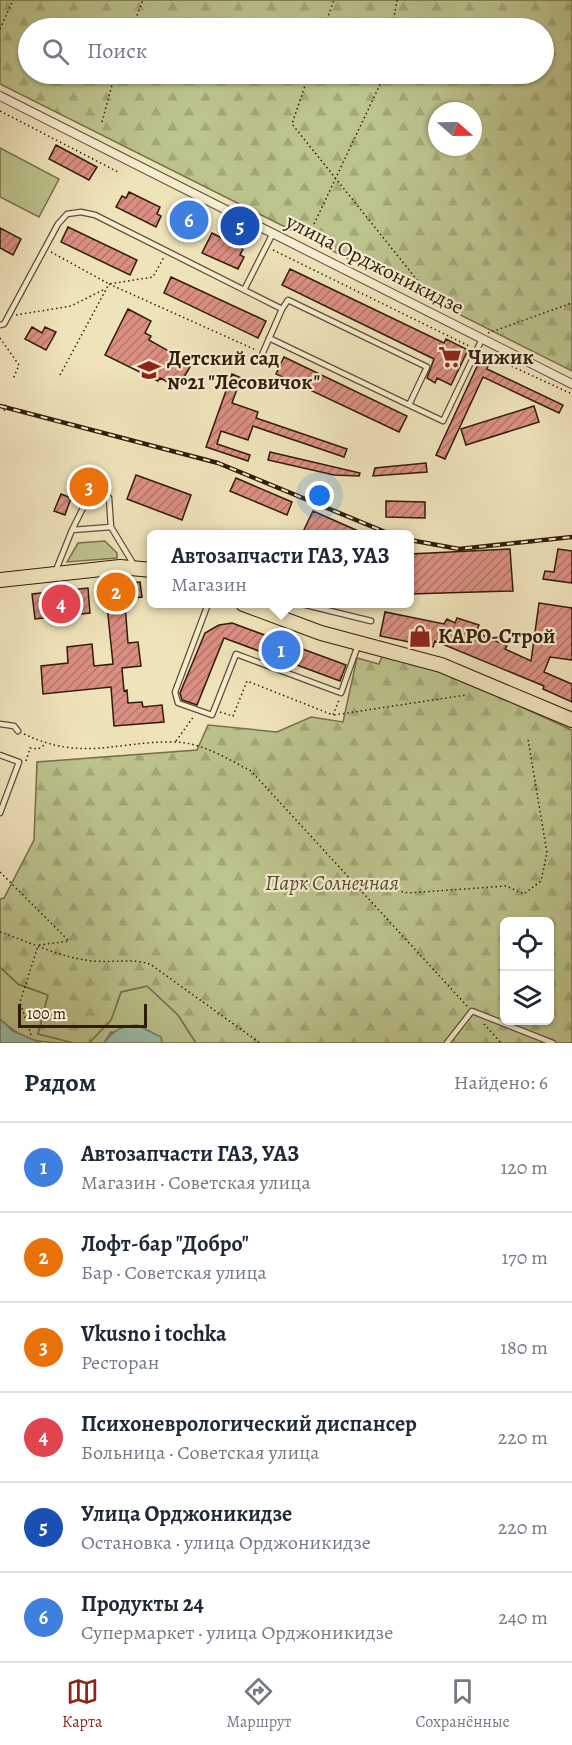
<!DOCTYPE html>
<html lang="ru">
<meta charset="utf-8">
<style>
body{margin:0;font-family:Alegreya,serif;background:#f6f6f7;color:#1f2937}
.controls{position:absolute;right:18px;bottom:18px;display:grid;overflow:hidden;border-radius:9px;box-shadow:0 2px 4px #0004}
.controls button{width:54px;height:54px;display:grid;place-items:center;padding:0;border:0;border-bottom:2px solid #e0e1e3;background:#fff;color:#1f2937;font:30px sans-serif}
.compass{position:absolute;left:428px;top:102px;width:54px;height:54px;border-radius:50%;background:#fff;box-shadow:0 2px 4px #0004;rotate:110deg}
.scale{position:absolute;left:18px;bottom:15px;width:129px;box-sizing:border-box;padding-left:6px;border:3px solid #311c09;border-top:0;font-size:16px;line-height:21px;white-space:nowrap;color:#311c09;-webkit-text-stroke:4px #f5edd2;paint-order:stroke}
.you{position:absolute;left:320px;top:496px;width:21px;height:21px;margin:-15px;border:4px solid #fff;border-radius:50%;background:#1a73e8;box-shadow:0 0 0 9px #1a73e833}
.badge{display:grid;place-items:center;width:39px;height:39px;border-radius:50%;background:#8f2418;color:#fff;font-size:20px;font-weight:700}
.pin{position:absolute;translate:-50% -50%;border:3px solid #fff;box-shadow:0 2px 6px #0006}
.popup{position:absolute;left:147px;top:530px;width:267px;height:78px;box-sizing:border-box;display:grid;place-content:center;border-radius:9px;background:#fff;filter:drop-shadow(0 2px 4px #0005);font-size:20px;white-space:nowrap;color:#747a83}
.popup b{font-size:22px;color:#1f2937}
.popup::after{content:'';position:absolute;left:50%;top:100%;margin-left:-12px;border:12px solid transparent;border-top-color:#fff}
.list{margin:0;padding:0;list-style:none}
h2{display:flex;justify-content:space-between;align-items:center;height:78px;margin:0;padding:0 24px;font-size:26px}
h2 small{font-size:20px;font-weight:400;color:#747a83}
.list li{display:grid;grid-template-columns:39px 1fr auto;gap:18px;align-items:center;box-sizing:border-box;height:90px;padding:0 24px;border-top:2px solid #e0e1e3}
.list b{display:block;font-size:22px;white-space:nowrap}
.list p{margin:0;font-size:20px;white-space:nowrap;color:#747a83}
.list em{font-size:20px;font-style:normal;color:#747a83}
.icon{flex:none;width:33px;height:33px;fill:none;stroke:currentColor;stroke-width:2;stroke-linecap:round;stroke-linejoin:round}
.map{position:relative;flex:none;width:572px;height:1043px;overflow:hidden}
.search{position:absolute;background:#fff;box-shadow:0 2px 4px #0004;left:18px;right:18px;top:18px;height:66px;display:flex;align-items:center;gap:15px;box-sizing:border-box;padding:0 21px;border-radius:33px;color:#747a83;font-size:22px}
.sheet{height:618px;background:#fff}
nav{display:flex;justify-content:space-around;align-items:center;box-sizing:border-box;height:84px;border-top:2px solid #e0e1e3;background:#fff;font-size:16px;color:#747a83}
nav a{display:grid;justify-items:center;gap:3px}
nav .on{color:#8f2418}
.map>svg:first-child{display:block}
</style>
<div class="map">
<svg width="572" height="1043" viewBox="0 0 572 1043">
<defs>
<pattern id="forest-firs" width="22" height="20" patternUnits="userSpaceOnUse" patternTransform="scale(1.5)"><rect width="22" height="20" fill="#bcc38d"/><path d="M5 1l3.5 6h-7zM16 11l3.5 6h-7z" fill="#a2a778"/></pattern>
<pattern id="building-hatch" width="6" height="6" patternUnits="userSpaceOnUse" patternTransform="scale(1.5)"><rect width="6" height="6" fill="#db8f83"/><path d="M-1 1l2-2M0 6l6-6M5 7l2-2" fill="none" stroke="#b27469"/></pattern>
</defs>
<rect width="100%" height="100%" fill="#efe3ba"/>
<filter id="stains"><feTurbulence type="fractalNoise" baseFrequency=".00333" numOctaves="4"/><feColorMatrix values="0 0 0 0 .2 0 0 0 0 .09 0 0 0 0 .02 0 0 0 .5 -.17"/></filter>
<radialGradient id="worn" r=".72"><stop offset=".6" stop-color="#630" stop-opacity="0"/><stop offset="1" stop-color="#630" stop-opacity=".3"/></radialGradient>
<path fill="#bcc38d" stroke="#76704b" stroke-width="1.5" d="M0,148L59,179L39,217L0,197Z
M105,541L117,553V558L67,562L78,543Z
M0,967L18,984L48,995L38,1034L74,1043C40,1043 26,1043 0,1019Z
M147,986L178,1015L196,1043H162L161,1037L111,1032L104,1043H89L111,1020L121,992Z"/>
<path fill="url(#forest-firs)" stroke="#76704b" stroke-width="1.5" fill-rule="evenodd" d="M0,0H572V371L0,84ZM28,28H544V74H28ZM437,111H473V147H437Z
M383,654L446,673L572,730V1043H196L178,1015L147,986L121,992L111,1020L89,1043H74L38,1034L48,995L18,984L0,967V899L4,898L34,840L37,762L197,750L208,725L277,732L311,717L343,722L357,658L379,664ZM504,921H550V1020H504Z"/>
<path fill="#9abfaa" stroke="#707e6a" stroke-width="1.5" d="M0,1019L13,1031L41,1043H0Z
M137,1025L161,1037L162,1043H104C113,1030 122,1026 137,1025Z"/>
<path fill="url(#building-hatch)" stroke="#311c09" stroke-width="1.5" d="M56,145L97,167L89,180L49,159Z
M129,192L160,207L157,214L161,216L156,227L116,207L122,196L126,198Z
M180,208L193,211L203,219L201,235L173,221L176,216L174,214Z
M68,227L137,260L130,275L61,242Z
M0,228L21,239L13,255L0,248Z
M212,233L243,249L240,255L244,257L238,269L202,253Z
M290,269L444,343L446,339L468,350L451,385L437,378L435,383L427,378L434,359L282,285Z
M171,277L266,321L258,338L164,293Z
M128,309L151,321L145,333L151,336L149,340L174,354L172,358L190,367L178,387L160,378L158,381L105,355Z
M32,327L42,333L45,327L56,332L46,350L25,339Z
M284,357L407,416L399,432L276,374Z
M479,362L488,366L487,369L563,405L559,413L483,377L445,459L436,455Z
M232,374L241,378L232,403L258,412L256,418L347,449L344,457L253,426L248,440L221,431L217,444L250,455L248,461L206,447Z
M534,406L539,422L466,445L461,429Z
M270,452L360,473L359,476L334,475L268,460Z
M426,463L427,472L373,476L375,468Z
M136,475L191,495L182,520L127,499Z
M100,477V480L105,479V488H102L103,494L94,495V488L85,489V478Z
M236,478L292,502L287,515L230,491Z
M61,494L71,498L65,515L54,511Z
M386,501L425,502V518L386,517Z
M313,511L365,534H302Z
M510,549L513,591L410,594V554Z
M558,549L572,551V583L543,579L545,571L554,572Z
M140,582L142,597L133,598V604H125L128,643L138,642L141,666L122,668L124,691L127,690L128,703L142,702L143,707L162,705L164,722L114,726L111,687L43,694L41,666L68,663L67,647L92,644L94,666L113,664L105,586Z
M88,588L90,613L35,619L32,594Z
M539,603L572,608V660L550,657L544,672L572,684V702L543,689L544,686L435,641L433,647L380,636L385,612L444,624L447,619L455,623L457,618L479,625L476,632L507,646L505,649L531,661Z
M232,623L346,665L340,681L224,638L197,705L182,700L180,693L205,633L219,625Z"/>
<g fill="none" stroke-linecap="round" stroke-linejoin="round">
<g stroke="#604e35" stroke-width="7">
<path id="service" d="M244,290L273,233
M0,325L4,324L58,224L67,214L81,212L95,215L282,309L288,300L427,367L409,405L443,421L482,339
M269,338L409,405
M261,357L282,309
M72,530L87,500L109,498L111,527
M56,570L72,530L111,527L134,565
M208,604L175,692L178,703L212,715L236,654L341,693L358,645
M302,604L371,621
M0,724L14,726L18,731
M0,755L19,762L0,813
M447,1043L472,1011L553,1043"/>
</g>
<g stroke="#604e35" stroke-width="10">
<path id="minor" d="M0,96L572,384"/>
</g>
<g stroke="#311c09" stroke-width="16">
<path id="primary" d="M0,580L120,567L152,570
M243,604L321,633L441,665L572,720"/>
</g>
<path stroke="#311c09" stroke-width="1.5" stroke-dasharray="1.5 3" stroke-linecap="butt" d="M132,28L143,0
M324,28L334,0
M392,28L397,0
M0,29L13,0
M309,74L292,124L438,306
M0,111L118,172
M102,122L115,74
M314,224L385,74
M273,250L471,347
M51,252L109,284L153,277L164,257
M16,315L71,306L105,289
M488,333L572,303
M0,338L19,365L13,379
M483,353L572,394
M60,375L109,284L256,350
M5,406L6,404
M4,411L5,408
M220,712L233,716L247,681L333,715L339,700
M334,715L466,695
M24,734C83,762 116,741 174,742C201,742 228,759 251,771L468,1007
M176,741L194,716
M26,761L30,748L38,749L46,744
M0,872L69,941
M353,881L408,893L506,886L524,894L541,881L547,853L528,739
M0,932C30,942 63,959 94,961C114,963 131,958 150,964L260,1043
M39,945L69,941
M484,1024L501,1043
M31,1035L20,1002L38,946"/>
<use href="#service" stroke="#f5edd2" stroke-width="4.5"/>
<use href="#minor" stroke="#f5edd2" stroke-width="8"/>
<use href="#primary" stroke="#efe3ba" stroke-width="14"/>
<g stroke="#311c09" stroke-width="4.5">
<path id="rail" d="M0,406L218,463L390,534
M410,540L459,549L572,537"/>
</g>
<use href="#rail" stroke="#f5edd2" stroke-width="2" stroke-dasharray="7" stroke-linecap="butt"/>
</g>
<defs>
<g id="supermarket-bare" transform="scale(1.8)"><path d="M-6-5.5h2.5l.6 2H6L4.5 2H-2.5L-4.4-4H-6ZM-1.5 3.2a1.3 1.3 0 1 0 .1 0ZM3 3.2a1.3 1.3 0 1 0 .1 0Z" fill="#8f2418" stroke="#f5edd2" stroke-width="2.5" paint-order="stroke"/></g>
<g id="school-bare" transform="scale(1.8)"><path d="M0-5L7-2L0 1L-7-2ZM-4 1L0 2.5L4 1V4Q0 6-4 4Z" fill="#8f2418" stroke="#f5edd2" stroke-width="2.5" paint-order="stroke"/></g>
<g id="shop-bare" transform="scale(1.8)"><path d="M-5-2.5h2.3a2.7 3.5 0 0 1 5.4 0H5L5.5 6h-11ZM-1.5-2.5h3a1.5 2.3 0 0 0-3 0Z" fill="#8f2418" stroke="#f5edd2" stroke-width="2.5" paint-order="stroke"/></g>
</defs>
<g fill-rule="evenodd">
<use href="#supermarket-bare" x="450" y="357"/>
<use href="#school-bare" x="149" y="370"/>
<use href="#shop-bare" x="420" y="636"/>
</g>
<g text-anchor="middle" dominant-baseline="central" stroke-width="4.5" stroke-linejoin="round" paint-order="stroke">
<g font-size="21" fill="#311c09" stroke="#f5edd2">
<text transform="translate(375 264) rotate(27)">улица Орджоникидзе</text>
</g>
<g font-size="21" font-weight="bold" fill="#311c09" stroke="#f5edd2" text-anchor="start">
<text x="468" y="357">Чижик</text>
<text x="167" y="358">Детский сад<tspan x="167" dy="24">№21 "Лесовичок"</tspan></text>
<text x="438" y="636">КАРО-Строй</text>
</g>
<g font-size="21" font-style="italic" fill="#5b4e31" stroke="#f5edd2">
<text x="332" y="883">Парк Солнечная</text>
</g>
</g>
<rect width="100%" height="100%" filter="url(#stains)"/>
<rect width="100%" height="100%" fill="url(#worn)"/>
</svg>
<div class="controls">
<button><svg class="icon" aria-label="locate" viewBox="0 0 24 24"><circle cx="12" cy="12" r="6"/><path d="M12 2v4M12 18v4M2 12h4M18 12h4"/></svg></button>
<button><svg class="icon" aria-label="layers" viewBox="0 0 24 24"><path d="M12 4l9 5-9 5-9-5zM3 14l9 5 9-5"/></svg></button>
</div>
<svg class="compass" viewBox="-18 -18 36 36"><path d="M0-13l5 13h-10z" fill="#e53935"/><path d="M0 13l5-13h-10z" fill="#747a83"/></svg>
<div class="scale">100 m</div>
<div class="you"></div>
<div class="pin badge" style="left:281px;top:650px;background:#3f7fe0">1</div>
<div class="popup"><b>Автозапчасти ГАЗ, УАЗ</b>Магазин</div>
<div class="pin badge" style="left:116px;top:592px;background:#e8710a">2</div>
<div class="pin badge" style="left:89px;top:487px;background:#e8710a">3</div>
<div class="pin badge" style="left:61px;top:604px;background:#e0444e">4</div>
<div class="pin badge" style="left:240px;top:226px;background:#1a4fb4">5</div>
<div class="pin badge" style="left:189px;top:220px;background:#3f7fe0">6</div>
<div class="search"><svg class="icon" aria-label="search" viewBox="0 0 24 24"><circle cx="10" cy="10" r="6"/><path d="M15 15l6 6"/></svg>Поиск</div>
</div>
<section class="sheet">
<h2>Рядом<small>Найдено: 6</small></h2>
<ul class="list">
<li><span class="badge" style="background:#3f7fe0">1</span><div><b>Автозапчасти ГАЗ, УАЗ</b><p>Магазин · Советская улица</p></div><em>120 m</em></li>
<li><span class="badge" style="background:#e8710a">2</span><div><b>Лофт-бар &quot;Добро&quot;</b><p>Бар · Советская улица</p></div><em>170 m</em></li>
<li><span class="badge" style="background:#e8710a">3</span><div><b>Vkusno i tochka</b><p>Ресторан</p></div><em>180 m</em></li>
<li><span class="badge" style="background:#e0444e">4</span><div><b>Психоневрологический диспансер</b><p>Больница · Советская улица</p></div><em>220 m</em></li>
<li><span class="badge" style="background:#1a4fb4">5</span><div><b>Улица Орджоникидзе</b><p>Остановка · улица Орджоникидзе</p></div><em>220 m</em></li>
<li><span class="badge" style="background:#3f7fe0">6</span><div><b>Продукты 24</b><p>Супермаркет · улица Орджоникидзе</p></div><em>240 m</em></li>
</ul>
</section>
<nav>
<a class="on"><svg class="icon" aria-label="map" viewBox="0 0 24 24"><path d="M3 6l6-2 6 2 6-2v14l-6 2-6-2-6 2zM9 4v14M15 6v14"/></svg>Карта</a>
<a><svg class="icon" aria-label="directions" viewBox="0 0 24 24"><path d="M12 3l9 9-9 9-9-9zM9 14v-3h6M13 9l2 2-2 2"/></svg>Маршрут</a>
<a><svg class="icon" aria-label="saved" viewBox="0 0 24 24"><path d="M7 4h10v16l-5-4-5 4z"/></svg>Сохранённые</a>
</nav>
